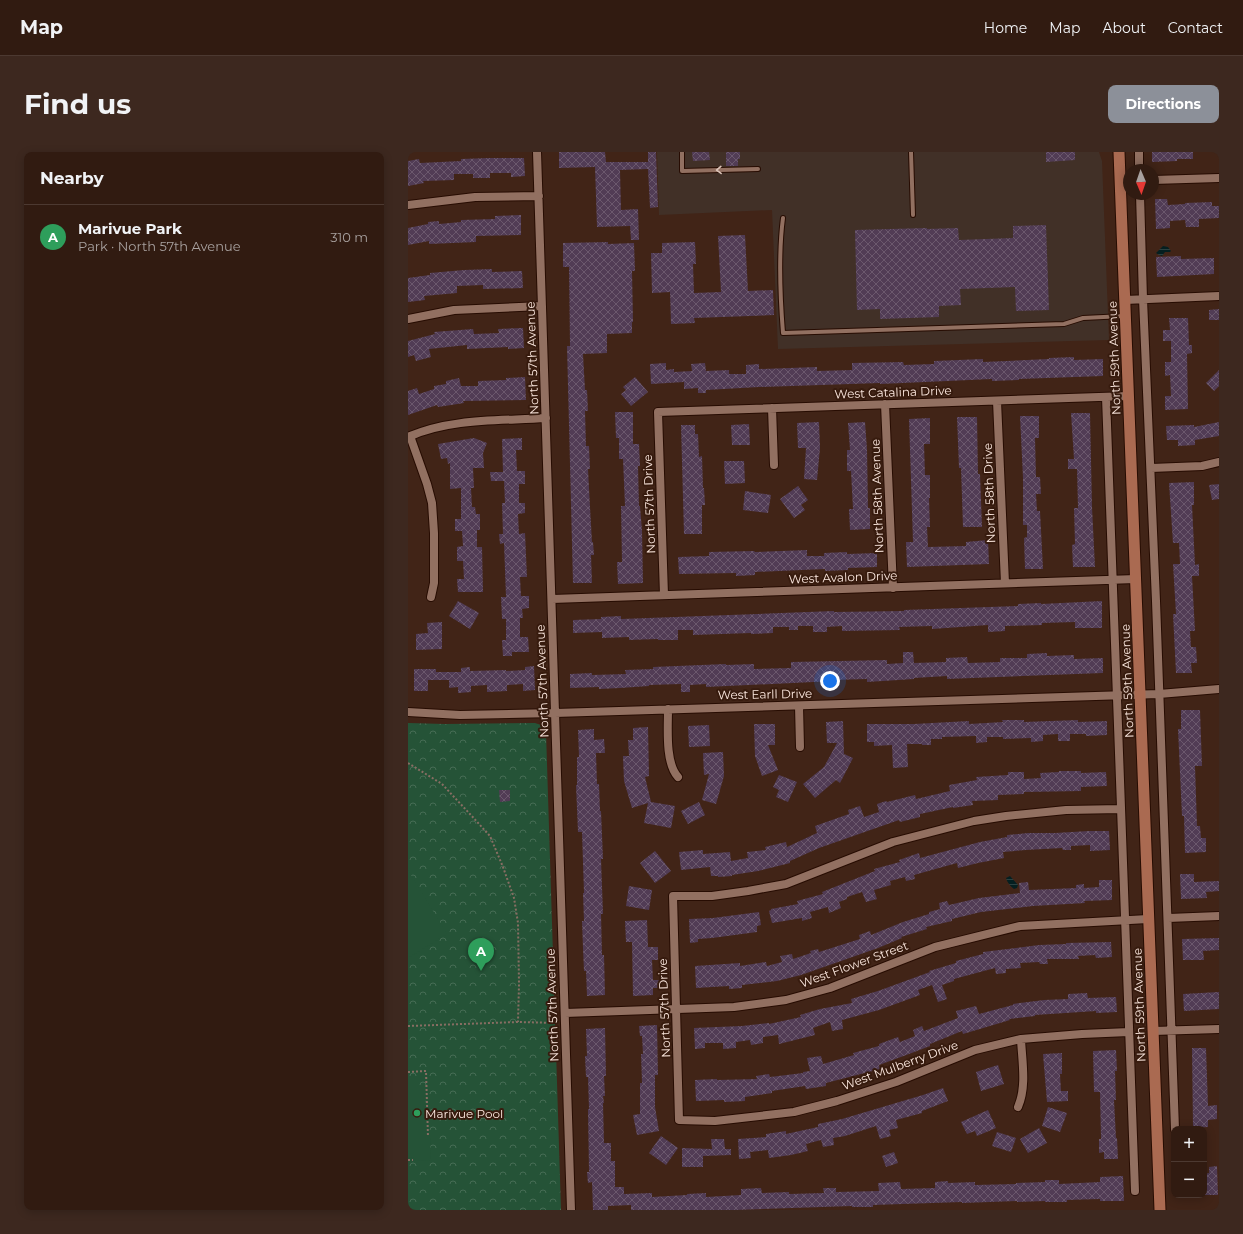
<!DOCTYPE html>
<meta charset="utf-8">
<style>
body{margin:0;font-family:Montserrat,sans-serif;background:#3d281f;color:#f1f3f6}
.controls{position:absolute;right:12px;bottom:12px;display:grid;overflow:hidden;border-radius:8px;box-shadow:0 2px 10px #0003}
.controls button{width:36px;height:36px;display:grid;place-items:center;padding:0;border:0;border-bottom:1px solid #4c3931;background:#311b11;color:#f1f3f6;font:20px sans-serif}
.compass{position:absolute;left:715px;top:12px;width:36px;height:36px;border-radius:50%;background:#311b11;box-shadow:0 2px 10px #0003;rotate:178deg}
.you{position:absolute;left:422px;top:529px;width:14px;height:14px;margin:-10px;border:3px solid #fff;border-radius:50%;background:#1a73e8;box-shadow:0 0 0 6px #1a73e833}
.badge{display:grid;place-items:center;width:26px;height:26px;border-radius:50%;background:#8c9099;color:#fff;font-size:13px;font-weight:700}
.pin{position:absolute;translate:-50% -33px;filter:drop-shadow(0 1px 2px #0008)}
.pin::after{content:'';position:absolute;top:21px;width:14px;height:12px;background:inherit;clip-path:polygon(0 0,100% 0,50% 100%)}
.list{margin:0;padding:0;list-style:none}
h2{display:flex;justify-content:space-between;align-items:center;height:52px;margin:0;padding:0 16px;font-size:17px}
h2 small{font-size:13px;font-weight:400;color:#a8a19f}
.list li{display:grid;grid-template-columns:26px 1fr auto;gap:12px;align-items:center;box-sizing:border-box;height:64px;padding:0 16px;border-top:1px solid #4c3931}
.list b{display:block;font-size:15px;white-space:nowrap}
.list p{margin:0;font-size:13px;white-space:nowrap;color:#a8a19f}
.list em{font-size:13px;font-style:normal;color:#a8a19f}
.map{position:relative;flex:none;width:811px;height:1058px;overflow:hidden;border-radius:8px}
header{display:flex;align-items:center;gap:24px;box-sizing:border-box;height:56px;padding:0 20px;background:#311b11;border-bottom:1px solid #4c3931}
header strong{font-size:19px}
nav{display:flex;gap:22px;margin-inline-start:auto;font-size:14px}
.intro{display:flex;align-items:center;justify-content:space-between;box-sizing:border-box;height:96px;padding:0 24px}
h1{margin:0;font-size:28px}
.button{padding:10px 18px;border-radius:8px;background:#8c9099;color:#fff;font-size:14px;font-weight:700}
main{display:flex;gap:24px;padding:0 24px}
aside{flex:1;background:#311b11;border-radius:8px;box-shadow:0 2px 10px #0003}
.map>svg:first-child{display:block}
</style>
<header>
<strong>Map</strong>
<nav><a>Home</a><a>Map</a><a>About</a><a>Contact</a></nav>
</header>
<div class="intro"><h1>Find us</h1><a class="button">Directions</a></div>
<main>
<aside>
<h2>Nearby<small></small></h2>
<ul class="list">
<li><span class="badge" style="background:#2e9e5b">A</span><div><b>Marivue Park</b><p>Park · North 57th Avenue</p></div><em>310 m</em></li>
</ul>
</aside>
<div class="map">
<svg width="811" height="1058" viewBox="0 0 811 1058">
<defs>
<pattern id="park-crowns" width="20" height="18" patternUnits="userSpaceOnUse"><rect width="20" height="18" fill="#255337"/><path d="M2 6a3 3 0 1 1 6 0M12 15a3 3 0 1 1 6 0" fill="none" stroke="#466c54"/></pattern>
<pattern id="water-rules" width="6" height="5" patternUnits="userSpaceOnUse"><rect width="6" height="5" fill="#051f20"/><path d="M0 2.5h6" fill="none" stroke="#2a4040"/></pattern>
<pattern id="building-cross-hatch" width="8" height="8" patternUnits="userSpaceOnUse"><rect width="8" height="8" fill="#513c55"/><path d="M0 0l8 8M0 8l8-8" fill="none" stroke="#6b586d"/></pattern>
</defs>
<rect width="100%" height="100%" fill="#412417"/>
<path fill="#413027" d="M249,0H691L694,9L701,188L370,197L364,58L251,63Z"/>
<path fill="url(#park-crowns)" d="M0,571L37,572L127,571L136,574L138,580L153,1058H0Z"/>
<path fill="#255337" d="M0,718L39,782L0,806Z
M0,936H17L19,985H22L23,1008L6,1009V1005L0,1006Z"/>
<path fill="url(#water-rules)" d="M755,94L760,95L763,99L762,100H757L754,104L751,103L748,101Z
M602,724L610,733L609,736L606,737C603,735 599,730 598,726Z"/>
<path fill="url(#building-cross-hatch)" d="M151,0H197L198,10H240V0H248L250,55L242,56L240,17L212,18L213,58L230,57L231,88H223L222,74L189,75L187,15L151,16Z
M284,0H301L302,8L285,9Z
M318,0H332V7H330V14H318Z
M638,0H667V8L638,10Z
M744,0H785V7H769V9L744,10Z
M81,6H116L117,24L103,25V21H82V26H65V22H46V28L15,29L16,31L0,34V9L11,7L12,11L53,9V7Z
M747,47H759L760,53L777,52V51L804,50V54H811V66L791,67V75H778L777,68L762,69V76L748,77Z
M113,63V83L68,84V90L21,92V89L0,93V76L20,72V70L31,69V72L53,70V68L87,67V64Z
M638,73L641,158L608,159L607,135L552,137L553,153L531,154V165L472,167V157L449,158L447,78L519,76V77L550,76L551,88L605,86V74Z
M337,83L340,139L365,138L366,163L286,166L287,171L263,172L262,140L244,141L243,101H254V91L287,90L288,112H285L286,141L313,140L310,84Z
M200,90V92L226,91L227,119H224L225,170H224V181L199,182V201L175,202L177,238H179L180,259H177L178,294H181L182,317H180L182,355L184,390H185L186,403H183L184,431H165L159,194H162L161,115H155V91Z
M773,104V107L806,106V122L749,125L748,105Z
M84,117V120L114,119L115,136L75,137V133L49,134V141L16,144L17,148L0,150V126L22,123V121L56,118Z
M811,157V168H801V158Z
M761,166H780L781,193H784V201L779,202L780,257L757,258V244H763L762,223L757,224V210H763V189H755V178H762Z
M115,176L116,196L100,197V195L59,197V193L21,197L23,205L8,209L6,203L0,205V189L27,182L26,180L65,177L66,182L91,181L90,177Z
M666,205V208L695,207V224L611,227V228L584,229V227L472,232V231L351,235L298,238V241H290V236L276,237V230L243,232L242,212L258,211V218L266,217V220L284,219L283,212L297,211L298,219L321,218V222H338V213L351,212V217L409,215V219L444,218V211L495,210L496,213L526,212V209L575,207V210L641,207V206Z
M811,218V234L806,239L798,231Z
M117,225L118,248L55,249L56,251L30,255L29,253L0,263V239L9,236L11,242L26,237V234L38,232V229L51,226L53,234H70V229L98,228V226Z
M227,225L240,240L223,254L213,242L218,238L215,235Z
M207,260H225V292H231L232,314H230L231,354H232L234,379L235,431L210,432L209,410H214L213,354H217L215,307H211V286H208Z
M663,261H682L684,355L687,415H665L664,393L667,392L666,356H670L669,317H660V307H666Z
M612,264H631V286H627L628,325H632L633,342H628L629,359H632L635,417H617L616,386L619,385V373H615V326Z
M549,265H569L570,322H572L574,375H555L553,316H551Z
M522,266V292H516L517,323H522V346H521L522,375H519L520,395L558,394V390L580,388L581,412L499,415L498,390H505L501,267Z
M411,270L412,296L409,328L396,327L398,296H390L389,271Z
M457,270L459,297L460,356H462V377L442,378L441,357H445L443,319H439V298H442L440,271Z
M811,270V284L787,288V293L770,294V288H759L758,274L786,273V275Z
M341,272L342,293H324L323,273Z
M273,273H287V282H290L291,305L294,304L295,336H296L297,353H294V382H276Z
M66,286L79,291L75,301L76,316H65L66,336H63L64,355H67L68,362H72V378H69V395H74L75,440H50L49,427H56L55,409H49V395L55,394L54,379H47V367H53V336L42,337V311L40,312L39,306L33,307L30,292Z
M114,286V298H108L109,319H117V332H111V351H117V361L110,362L111,382L117,381L119,425H112L113,444H121V456L114,457L115,466H112V485H120L121,500H104V504H95L94,488H98V467H94L93,445H98L96,391L92,392L91,382H95L94,351H97L96,329H83L82,320H95L94,287Z
M316,309H336L337,331L317,332Z
M786,330V353H784L787,413L791,412V424H784L787,479H782L783,495H788L789,511H783L784,521H768L765,462H768L765,412H772L771,391H765L761,331Z
M811,332V347L804,348L801,333Z
M390,334L400,348L393,353L397,358L386,366L372,347Z
M337,339L363,343L360,361L335,358Z
M399,398V404H416V401L439,400V402L469,401V415L440,416V418L417,419V417L347,420V423L328,424V421L271,422L270,405L301,404V400L346,399L347,400Z
M50,449L71,461L62,477L41,464Z
M694,449V476H667V470L634,471V473L597,474V479L580,480V473L524,477V474L491,475L492,478L434,479V474L419,475V480H405V474H390V478H381V475H365V481L343,482V481L285,483V478H270V488H250V487L221,488V485L194,486V480L165,481V468L193,467V465L213,464V467L426,459V460L496,459V458L610,454V452L633,451V452Z
M34,470V497L8,498V482L20,481L19,471Z
M495,500H505L506,511L538,510V506L559,505L560,511L592,510V506H619V502L639,501V504L666,503V507L695,506V521L539,527V524L506,526V527L459,530V527L426,528V529L298,535V532L282,533V540H273V532L241,533V534L212,536L191,537V535L162,536V522L184,521V523L218,522L217,518L245,517V515L318,512V513L346,512V517L383,516V510L479,508V512L495,511Z
M126,514L127,538L115,539V532L99,533V539L79,540V533L63,534V540L50,541V535L41,536V528H20V539H6V517H28V520H53V516L62,515V519L98,518V519L117,518V515Z
M773,558H792L794,614H787L789,674H792L793,686H798V700L777,701L776,664H774L770,577H773Z
M594,568H616V570L670,568V570L699,569V583L678,584V582H662V589H650V582L635,583V589L623,590V586L595,587V585H579V590L568,591V584L534,585V587H523V593H514V592H499L500,615L485,616L484,593L466,594V590H459V572H506L561,569V572L595,570Z
M435,569L436,602L445,606L432,631L428,628L407,646L395,632L416,615L429,591H419L418,570Z
M346,572H367V593H360L370,618L354,624L347,604Z
M301,573L302,594L281,595L280,574Z
M240,575L241,624L237,625L243,650L267,654L263,676L236,671L240,651L224,656L216,629L215,604H221L220,588H225V576Z
M186,577V588L196,587L197,601H188L189,632H191L192,659H193L195,707H193L195,762H193L194,803H196L197,843L179,844L178,819H176L175,796L174,769H176L175,741H176L174,680H170L168,633H169V605H171L170,578Z
M315,600L316,624L308,652L294,648L301,622L296,623L295,601Z
M651,619H673V621L698,620L699,634L673,635V639L616,640V642L590,643V648L564,649L565,653L545,656V655L512,662V665L492,670L491,668L411,696L382,709V711L350,719L324,723V724L310,725V724H303L302,715L273,718L271,700L295,698V702L322,700L323,709L340,706L339,700L358,698L357,695L378,690L379,695L409,681L407,674L441,662L440,658L452,654L456,665L471,660L469,652L478,649L479,650L507,643L508,647L542,639L541,633L569,628L568,625L600,623V620H616V627L633,626L632,621L651,620Z
M371,623L389,630L380,650L368,645L371,638L365,635Z
M91,638H102V649L92,650Z
M291,650L297,663L280,672L273,659Z
M681,679H701L702,698L682,699V693L663,694V698H655L654,696L618,698L595,700L596,706L570,711L550,716L549,711L506,723L507,727L498,729L497,725L482,729L483,733L466,738L469,747L458,750L454,740L439,745V747L431,750L433,756L421,761L420,755L402,760L404,766L394,769V766L364,771L361,759L363,758V757L390,752L389,749L415,742L414,740L467,719L466,717L492,710L491,708L511,701L512,706L572,690L599,685V683L620,681H647Z
M247,699L263,719L247,731L232,711Z
M772,722H786V730L811,729V739L798,740L799,746L773,747Z
M691,728H704V748L676,749L677,751L625,754L573,760L544,767V769L518,775L519,777L493,785L494,786L470,796L393,823L369,829L334,833V836L321,837V834L288,836L287,814L332,811V814L358,810L359,814L374,810L372,804L384,802L385,807L403,801L402,799L410,797L411,800L452,787L451,783L462,779L463,783L495,770L521,762V760L532,757L531,751L539,749L541,753L571,746L612,741L611,731L620,730L621,738L668,736V733L676,732V736L691,735Z
M221,734L244,738L241,758L218,754Z
M351,760L353,773L349,774V780L304,786L290,787V790L282,791L281,767L305,766Z
M239,768L240,795H250V808H244L245,828H251V836H245V843L225,844L224,790H218L217,769Z
M811,786V798L795,799L796,808H775L774,787Z
M703,790L704,805L688,806L687,803L670,804L671,807H639L640,812H632L631,810L612,811L613,816L598,817V821L588,822L587,816L546,827V829L534,833L539,847L530,850L524,833L510,838L512,843L471,858L434,868L435,877L424,879L422,870L405,876L407,883L371,892L370,883L355,885V891L343,893L342,888L328,890V896L315,897V891H297V896L287,897L286,876L334,874L361,871V872L393,865L392,863L412,857L444,851L443,847L470,839L522,820L521,819L548,811V809L575,802V800L631,793L658,792V791Z
M811,840V857L776,859L775,842Z
M679,841L680,846L708,845L709,860L688,861V859L627,863V864L601,867L602,868L555,882L554,879L522,892V894L501,902L471,913L472,917L418,931V934L398,937L397,934L364,939V941L337,945V949L316,950V948L288,949L287,928L309,927V928L349,927L348,924L361,922L362,925L395,921V920L402,919L399,906L413,904L415,912L446,903L445,901L471,894V892L490,885L492,890L507,884L505,878L514,874L516,879L550,866L548,859L568,854L571,862L605,853V852L636,848L660,847V842Z
M249,873L250,923H247V955L251,979L229,983L225,963L232,962V931H234L233,902H235L234,884H232L231,874Z
M197,876L198,924H196L197,944H195L196,951H195L196,991H203V1009H207V1035H216V1042L244,1041V1045L279,1043V1042L298,1041V1045L333,1043V1037L353,1036L354,1041L381,1040V1042L416,1041L415,1036H428V1040L471,1039L470,1031L492,1030L493,1037L527,1036V1030L540,1029V1031L567,1030V1033L608,1032V1031L637,1030V1028H651V1032L692,1030V1025L715,1024L716,1049H692V1047L659,1048V1050H637V1049L609,1050V1049L554,1051V1050L465,1053V1055H444V1054L328,1058H223V1053L200,1054V1058H185L184,1030L180,1031L179,1020H181L180,957H181L180,925H178L177,904H179L178,877Z
M784,896H798L800,954L809,953V967L800,968V975L785,976Z
M708,898L709,919H707L708,948H706L708,986H709L710,1007H696V1000L691,1001V987H693L692,940H686L685,899Z
M654,901V922H652L653,939H660V949L639,950L635,902Z
M590,913L596,932L573,939L568,920Z
M535,936L540,949L514,959V961L488,968L490,976L481,978L483,984L472,987L468,974L437,984L425,986L426,993L415,995L413,988L398,992L400,999L383,1003L361,1006L360,998L342,1000L343,1006L331,1007L330,987L358,985V982L378,979V982L410,975V972L434,967L515,943Z
M640,955L659,961L652,980L634,974Z
M580,958L588,976L569,984L567,979L559,982L553,970Z
M631,976L639,991L620,1001L612,987Z
M589,980L608,986L603,1000L584,994Z
M253,984L270,996L258,1013L241,1001Z
M303,987H316L317,997H323V1003L295,1004V1015H274V996L304,997Z
M486,1000L490,1011L478,1015L474,1004Z
M809,1014L810,1043H796V1022L801,1021V1015Z"/>
<g fill="none" stroke-linecap="round" stroke-linejoin="round">
<g stroke="#270c02" stroke-width="6">
<path id="service" d="M274,0V19L350,17
M503,0L505,63
M375,66C370,104 372,143 375,181L656,172L675,166L716,164"/>
</g>
<g stroke="#270c02" stroke-width="10">
<path id="minor" d="M129,0L163,1058
M731,0V18
M745,28L811,26
M732,42L735,147L748,449L767,977
M0,53L67,45L131,44
M717,148L811,144
M0,167L46,158L134,154
M698,245L727,1039
M589,249L597,431
M477,252L485,436
M364,256L366,313
M2,284L19,332L24,351L26,381V431L23,445
M0,285C42,266 92,269 138,266
M743,316L794,314L811,310
M256,443L250,260L721,244
M144,447L728,427
M391,554L392,595
M260,557C260,576 257,611 270,625
M0,560L52,563L147,561L751,542L811,537
M713,657L658,658L598,664L566,669L485,690L378,732L340,739L304,744H265L271,968L307,969L386,960L429,949L488,930L567,898L613,887L674,882L721,880
M760,766L811,764
M157,861L326,855L378,848L422,836L527,795L612,774L740,767
M745,879L811,877
M610,955C619,934 614,909 613,887"/>
</g>
<g stroke="#270c02" stroke-width="13">
<path id="secondary" d="M711,0L752,1058"/>
</g>
<path stroke="#886e63" stroke-width="2" stroke-dasharray="2 2" stroke-linecap="butt" d="M0,611L34,632L61,661L82,684L95,715L106,746L110,771L111,832L110,870
M0,874L110,870L149,871
M0,920L18,919L20,985
M0,1008H5"/>
<use href="#service" stroke="#927061" stroke-width="4"/>
<use href="#minor" stroke="#927061" stroke-width="8"/>
<use href="#secondary" stroke="#aa6a51" stroke-width="11"/>
</g>
<defs><path id="oneway-chevron" d="M-2-3.5L2.5 0L-2 3.5" fill="none" stroke-width="1.6" stroke-linecap="round" stroke-linejoin="round"/></defs>
<use stroke="#dcc4b9" href="#oneway-chevron" transform="translate(311 18) rotate(178)"/>
<circle fill="#2e9e5b" stroke="#371b0e" stroke-width="1.5" cx="9" cy="961" r="4"/>
<g text-anchor="middle" dominant-baseline="central" stroke-width="4" stroke-linejoin="round" paint-order="stroke">
<g font-size="12" fill="#fce8df" stroke="#371b0e">
<text transform="translate(124 206) rotate(-92)">North 57th Avenue</text>
<text transform="translate(706 206) rotate(-92)">North 59th Avenue</text>
<text transform="translate(485 240) rotate(-2)">West Catalina Drive</text>
<text transform="translate(581 341) rotate(-92)">North 58th Drive</text>
<text transform="translate(469 344) rotate(-92)">North 58th Avenue</text>
<text transform="translate(241 352) rotate(-92)">North 57th Drive</text>
<text transform="translate(435 425) rotate(-2)">West Avalon Drive</text>
<text transform="translate(134 529) rotate(-92)">North 57th Avenue</text>
<text transform="translate(719 529) rotate(-92)">North 59th Avenue</text>
<text transform="translate(357 542) rotate(-1)">West Earll Drive</text>
<text transform="translate(446 812) rotate(-20)">West Flower Street</text>
<text transform="translate(144 853) rotate(-92)">North 57th Avenue</text>
<text transform="translate(731 853) rotate(-92)">North 59th Avenue</text>
<text transform="translate(256 856) rotate(-92)">North 57th Drive</text>
<text transform="translate(492 913) rotate(-20)">West Mulberry Drive</text>
</g>
<g font-size="12" fill="#fce8df" stroke="#371b0e" text-anchor="start">
<text x="17" y="961">Marivue Pool</text>
</g>
</g>
</svg>
<div class="controls">
<button>+</button>
<button>−</button>
</div>
<svg class="compass" viewBox="-18 -18 36 36"><path d="M0-13l5 13h-10z" fill="#e53935"/><path d="M0 13l5-13h-10z" fill="#a8a19f"/></svg>
<div class="you"></div>
<div class="pin badge" style="left:73px;top:819px;background:#2e9e5b">A</div>
</div>
</main>
